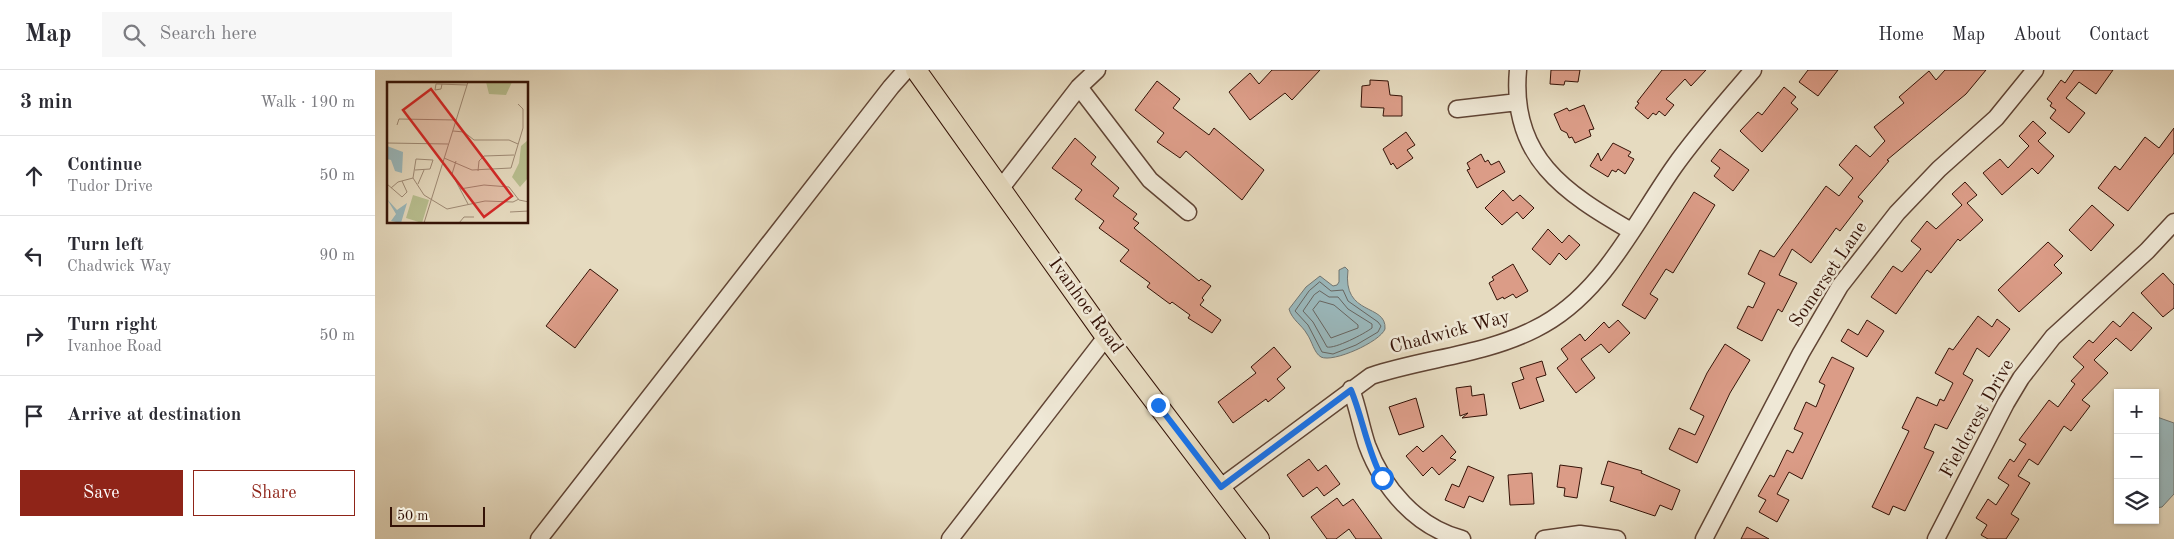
<!DOCTYPE html>
<meta charset="utf-8">
<style>
body{margin:0;font-family:"Old Standard TT",serif;background:#f7f7f7;color:#2b2b33}
.controls{position:absolute;right:15px;bottom:15px;display:grid;overflow:hidden;border-radius:0px;box-shadow:0 1px 4px #0004}
.controls button{width:45px;height:45px;display:grid;place-items:center;padding:0;border:0;border-bottom:1px solid #e1e1e2;background:#fff;color:#2b2b33;font:25px sans-serif}
.scale{position:absolute;left:15px;bottom:12px;width:95px;box-sizing:border-box;padding-left:5px;border:2px solid #341206;border-top:0;font-size:14px;line-height:18px;white-space:nowrap;color:#341206;-webkit-text-stroke:4px #efe8d6;paint-order:stroke}
.stop{position:absolute;width:15px;height:15px;margin:-11px;border:4px solid #1a73e8;border-radius:50%;background:#fff}
.stop.end{background:#1a73e8;border-color:#fff;box-shadow:0 1px 5px #0008}
.list{margin:0;padding:0;list-style:none}
h2{display:flex;justify-content:space-between;align-items:center;height:65px;margin:0;padding:0 20px;font-size:21px}
h2 small{font-size:16px;font-weight:400;color:#7c7c81}
.list li{display:grid;grid-template-columns:32px 1fr auto;gap:15px;align-items:center;box-sizing:border-box;height:80px;padding:0 20px;border-top:1px solid #e1e1e2}
.list b{display:block;font-size:19px;white-space:nowrap}
.list p{margin:0;font-size:16px;white-space:nowrap;color:#7c7c81}
.list em{font-size:16px;font-style:normal;color:#7c7c81}
.actions{display:flex;gap:10px;padding:15px 20px}
.actions a{flex:1;padding:11px 0;border:1px solid #8f2418;border-radius:0px;text-align:center;font-size:18px;color:#8f2418}
.actions .main{background:#8f2418;color:#fff}
.icon{flex:none;width:28px;height:28px;fill:none;stroke:currentColor;stroke-width:2;stroke-linecap:round;stroke-linejoin:round}
.map{position:relative;flex:none;width:1799px;height:469px;overflow:hidden}
header{display:flex;align-items:center;gap:30px;box-sizing:border-box;height:70px;padding:0 25px;background:#fff;border-bottom:1px solid #e1e1e2}
header strong{font-size:24px}
nav{display:flex;gap:28px;margin-inline-start:auto;font-size:18px}
.search{width:350px;height:45px;background:#f7f7f7;display:flex;align-items:center;gap:12px;box-sizing:border-box;padding:0 18px;border-radius:0px;color:#7c7c81;font-size:19px}
main{display:flex}
aside{flex:1;background:#fff}
.map>svg:first-child{display:block}
</style>
<header>
<strong>Map</strong>
<div class="search"><svg class="icon" aria-label="search" viewBox="0 0 24 24"><circle cx="10" cy="10" r="6"/><path d="M15 15l6 6"/></svg>Search here</div>
<nav><a>Home</a><a>Map</a><a>About</a><a>Contact</a></nav>
</header>
<main>
<aside>
<h2>3 min<small>Walk · 190 m</small></h2>
<ul class="list">
<li><svg class="icon" aria-label="ahead" viewBox="0 0 24 24"><path d="M12 20V5M6 11l6-6 6 6"/></svg><div><b>Continue</b><p>Tudor Drive</p></div><em>50 m</em></li>
<li><svg class="icon" aria-label="left" viewBox="0 0 24 24"><path d="M17 20v-9H6M10 6l-5 5 5 5"/></svg><div><b>Turn left</b><p>Chadwick Way</p></div><em>90 m</em></li>
<li><svg class="icon" aria-label="right" viewBox="0 0 24 24"><path d="M7 20v-9h11M14 6l5 5-5 5"/></svg><div><b>Turn right</b><p>Ivanhoe Road</p></div><em>50 m</em></li>
<li><svg class="icon" aria-label="arrive" viewBox="0 0 24 24"><path d="M6 21V4h12l-3 4 3 4H6"/></svg><div><b>Arrive at destination</b></div></li>
</ul>
<div class="actions"><a class="main">Save</a><a>Share</a></div>
</aside>
<div class="map">
<svg width="1799" height="469" viewBox="0 0 1799 469">
<rect width="100%" height="100%" fill="#e6dbc0"/>
<filter id="stains"><feTurbulence type="fractalNoise" baseFrequency=".004" numOctaves="4"/><feColorMatrix values="0 0 0 0 .2 0 0 0 0 .09 0 0 0 0 .02 0 0 0 .5 -.17"/></filter>
<radialGradient id="worn" r=".72"><stop offset=".6" stop-color="#630" stop-opacity="0"/><stop offset="1" stop-color="#630" stop-opacity=".3"/></radialGradient>
<path fill="#9ab8bc" stroke="#717673" d="M970,197L973,200C967,247 1012,233 1010,259C1005,272 958,293 946,287C939,283 937,271 932,264C927,255 917,250 914,239L931,217L945,206L958,216L962,215L964,212V200Z
M1782,347L1799,353V424L1787,437L1780,438V348Z"/>
<g fill="none" stroke-linecap="round" stroke-linejoin="round">
<path stroke="#676561" stroke-width="1" d="M945,212L956,221L968,220L973,231L1003,252L1006,256L1003,262L981,275L958,284L947,282L933,255L920,241L934,221Z
M945,221L954,227H963L973,239L997,254V258C989,264 960,279 952,277L938,252L928,241L939,225Z
M945,231L959,235L983,255V258L956,268L938,240Z"/>
</g>
<path fill="#db9c87" stroke="#341206" d="M897,0H945L917,30L910,23L875,50L854,22L875,3L884,14Z
M1176,0H1205L1203,12L1190,11L1189,15L1175,14Z
M1287,0H1331L1316,16L1310,9L1291,29L1299,35L1290,46L1284,41L1281,45L1278,43L1273,49L1260,38L1264,33L1262,32Z
M1433,0H1463L1443,26L1424,12Z
M1570,0H1611L1591,24L1512,90L1514,91L1483,127L1488,131L1465,161L1461,158L1436,193L1417,179L1404,205L1422,213L1407,242L1403,239L1387,271L1362,258L1373,236L1378,238L1390,213L1373,204L1385,180L1399,187L1451,116L1464,126L1478,108L1464,95L1481,75L1495,87L1510,71L1499,57L1529,33L1524,27L1554,1L1561,10Z
M1699,0H1738L1721,24L1704,12L1691,28L1710,43L1694,63L1675,48L1681,40L1675,36L1677,33L1672,29L1686,10L1690,13Z
M995,10L1013,11L1015,25L1027,26V46H1008L1009,38L986,37L987,16L995,15Z
M782,11L805,29L798,38L834,65L839,58L889,100L867,130L811,81L805,88L782,72L789,63L760,40Z
M1409,17L1421,27L1416,33L1423,39L1387,82L1365,61L1383,42L1387,45Z
M1209,35L1219,59L1214,60L1216,66L1200,73L1197,67L1194,68L1192,63L1186,60L1179,44L1192,38L1194,41Z
M1658,51L1671,63L1663,71L1679,86L1663,104L1657,98L1627,125L1608,103L1625,89L1633,98L1654,76L1644,66Z
M1799,58V83L1753,141L1723,118L1740,96L1745,100L1770,67L1784,78Z
M1031,62L1040,75L1032,80L1038,88L1022,99L1018,93L1016,95L1008,79Z
M700,68L721,87L716,94L744,118L738,126L762,144L758,149L764,153L759,158L824,211L826,209L836,216L827,228L829,230L825,235L846,250L837,263L813,248L815,245L797,232L795,234L772,217L775,213L745,191L754,180L724,158L729,151L700,129L707,120L677,98Z
M1238,73L1256,82L1253,86L1259,89L1250,104L1243,99L1241,102L1237,100L1233,107L1215,96L1223,83L1226,91Z
M1345,79L1374,100L1358,121L1339,106L1345,98L1336,91Z
M1106,84L1110,92L1113,90L1116,95L1124,91L1130,102L1102,118L1092,100L1095,99L1092,93Z
M1590,112L1602,125L1592,133L1608,150L1585,171L1583,169L1556,203L1552,200L1521,244L1496,227L1518,196L1527,202L1546,179L1536,171L1552,151L1561,159L1587,135L1577,124Z
M1128,120L1138,131L1145,125L1159,138L1148,149L1142,142L1127,155L1110,138Z
M1319,122L1340,135L1298,203L1291,199L1275,224L1283,229L1270,249L1247,235Z
M1717,135L1739,155L1716,181L1694,160Z
M1173,159L1187,173L1194,165L1205,175L1191,190L1184,183L1175,195L1157,179Z
M1673,172L1688,186L1679,195L1687,203L1644,242L1623,220Z
M1138,194L1153,221L1141,228L1138,224L1129,229L1128,227L1122,230L1114,213L1119,210L1117,207Z
M215,199L243,220L200,278L171,256Z
M1788,203L1799,215V238L1788,247L1766,223Z
M1758,242L1777,258L1756,281L1741,268L1719,290L1733,303L1707,330L1715,336L1696,361L1689,356L1663,395L1654,389L1643,406L1655,413L1636,444L1644,449L1631,469H1613L1606,465L1612,455L1601,448L1613,429L1621,435L1634,415L1623,408L1635,389L1639,392L1651,374L1644,370L1674,330L1683,337L1700,314L1696,311L1709,297L1698,287L1714,270L1718,273L1738,251L1745,257Z
M1603,246L1617,257L1622,249L1635,259L1614,287L1602,278L1588,304L1598,310L1572,359L1560,354L1549,378L1559,382L1530,441L1518,436L1514,445L1497,437L1534,361L1527,358L1542,327L1562,336L1565,329L1569,331L1578,313L1560,303L1574,278L1578,280Z
M1243,250L1255,263L1234,283L1226,274L1206,289L1220,308L1201,323L1182,298L1193,289L1186,279L1205,264L1210,271L1229,252L1234,258Z
M1492,250L1509,261L1492,287L1466,271L1473,259L1483,265Z
M1350,274L1375,290L1355,323L1322,393L1294,379L1304,358L1320,365L1329,346L1315,339L1332,303Z
M899,277L916,297L902,309L910,318L893,332L891,329L858,353L843,332L881,303L876,297Z
M1457,287L1479,298L1427,409L1414,402L1402,424L1414,430L1402,452L1384,442L1391,430L1383,426L1395,405L1399,407L1412,380L1418,383L1428,363L1419,359L1431,332L1441,337L1450,315L1444,312Z
M1167,291L1171,305L1161,308L1169,331L1145,339L1137,313L1149,309L1145,298Z
M1096,316L1097,326L1109,324L1112,345L1087,348L1093,343L1085,346L1081,318Z
M1041,328L1049,357L1024,365L1014,337Z
M1067,365L1081,382L1075,388L1081,390L1064,405L1057,397L1048,406L1031,386L1042,376L1048,382Z
M934,389L943,401L951,395L965,414L949,426L942,417L928,427L912,405Z
M1233,391L1267,401L1266,403L1305,420L1297,440L1285,435L1280,446L1235,431L1239,417L1226,414Z
M1185,395L1207,398L1202,428L1189,426L1190,418L1182,417Z
M1093,396L1119,407L1108,432L1094,426L1089,438L1070,430L1077,414L1084,417Z
M1157,403L1159,434L1135,435L1133,405Z
M962,428L968,436L978,429L1007,469H981L974,459L961,469H952L936,447Z
M1372,457L1394,469H1366Z"/>
<g fill="none" stroke-linecap="round" stroke-linejoin="round">
<g stroke="#604434" stroke-width="19">
<path id="minor" d="M1143,0C1135,87 1190,123 1256,161
M704,17L775,110L813,142
M1082,39L1143,32
M626,118L704,17L722,0
M976,319C983,338 986,357 992,375C1008,418 1041,457 1087,469
M846,417L996,306C1050,288 1109,285 1160,259C1226,227 1259,154 1299,97C1323,63 1351,32 1378,0
M164,469L516,17L531,0
M575,469L731,267
M1169,469L1205,464L1242,469
M1329,469L1426,283L1465,216L1522,143L1564,99L1621,48L1660,0
M1561,469L1631,333L1646,308L1678,267L1772,181L1799,152"/>
</g>
<g stroke="#341206" stroke-width="22">
<path id="major" d="M541,0L731,267L884,469"/>
</g>
<use href="#minor" stroke="#efe8d6" stroke-width="16"/>
<use href="#major" stroke="#e6dbc0" stroke-width="20"/>
</g>
<g fill="none" stroke-linecap="round" stroke-linejoin="round">
<path stroke="#1a73e8" stroke-width="6" d="M783,335L846,417L976,320C988,349 992,380 1007,408"/>
</g>
<g text-anchor="middle" dominant-baseline="central" stroke-width="5" stroke-linejoin="round" paint-order="stroke">
<g font-size="19" fill="#341206" stroke="#efe8d6">
<text transform="translate(1454 205) rotate(-56)">Somerset Lane</text>
<text transform="translate(710 236) rotate(54)">Ivanhoe Road</text>
<text transform="translate(1075 263) rotate(-15)">Chadwick Way</text>
<text transform="translate(1603 349) rotate(-61)">Fieldcrest Drive</text>
</g>
</g>
<g transform="translate(12 12)">
<rect width="141" height="141" fill="#e6dbc0"/>
<path d="M99,0H125L119,13L102,12ZM141,58V96L133,105L125,95L132,81L134,64ZM26,113L42,118L35,141L19,136Z" fill="#b8bf90"/>
<path d="M0,64L16,70L15,91L8,89L4,78L0,77ZM0,117L10,128L20,121L14,141L4,139L9,132Z" fill="#9ab8bc"/>
<path fill="none" stroke="#9f8b76" stroke-width="1" d="M55,2L54,7L48,8L49,2H50L80,3M10,43L12,37L69,38M66,49L77,50L87,58H122L131,62M0,61L61,62M57,76L85,88L124,86L136,46V27L131,22M69,79L65,92L81,122M91,89L92,79L97,74L127,73M26,96L37,113L60,127L98,119L126,120L132,117M0,102L15,115L20,110L15,99M31,102L37,88M4,106L11,100L26,96L29,77L46,78L43,87L28,88M73,107L97,103L122,105L132,118L142,120M123,130L142,129M37,141L81,0M72,141L77,135H87"/>
<path fill="#d62828" fill-opacity="0.15" stroke="#d62828" stroke-width="2.5" d="M44,7L125,114L97,135L16,28Z"/>
<rect width="141" height="141" fill="none" stroke="#341206" stroke-width="2.5"/>
</g>
<rect width="100%" height="100%" filter="url(#stains)"/>
<rect width="100%" height="100%" fill="url(#worn)"/>
</svg>
<div class="controls">
<button>+</button>
<button>−</button>
<button><svg class="icon" aria-label="layers" viewBox="0 0 24 24"><path d="M12 4l9 5-9 5-9-5zM3 14l9 5 9-5"/></svg></button>
</div>
<div class="scale">50 m</div>
<div class="stop" style="left:1007px;top:408px"></div>
<div class="stop end" style="left:783px;top:335px"></div>
</div>
</main>
